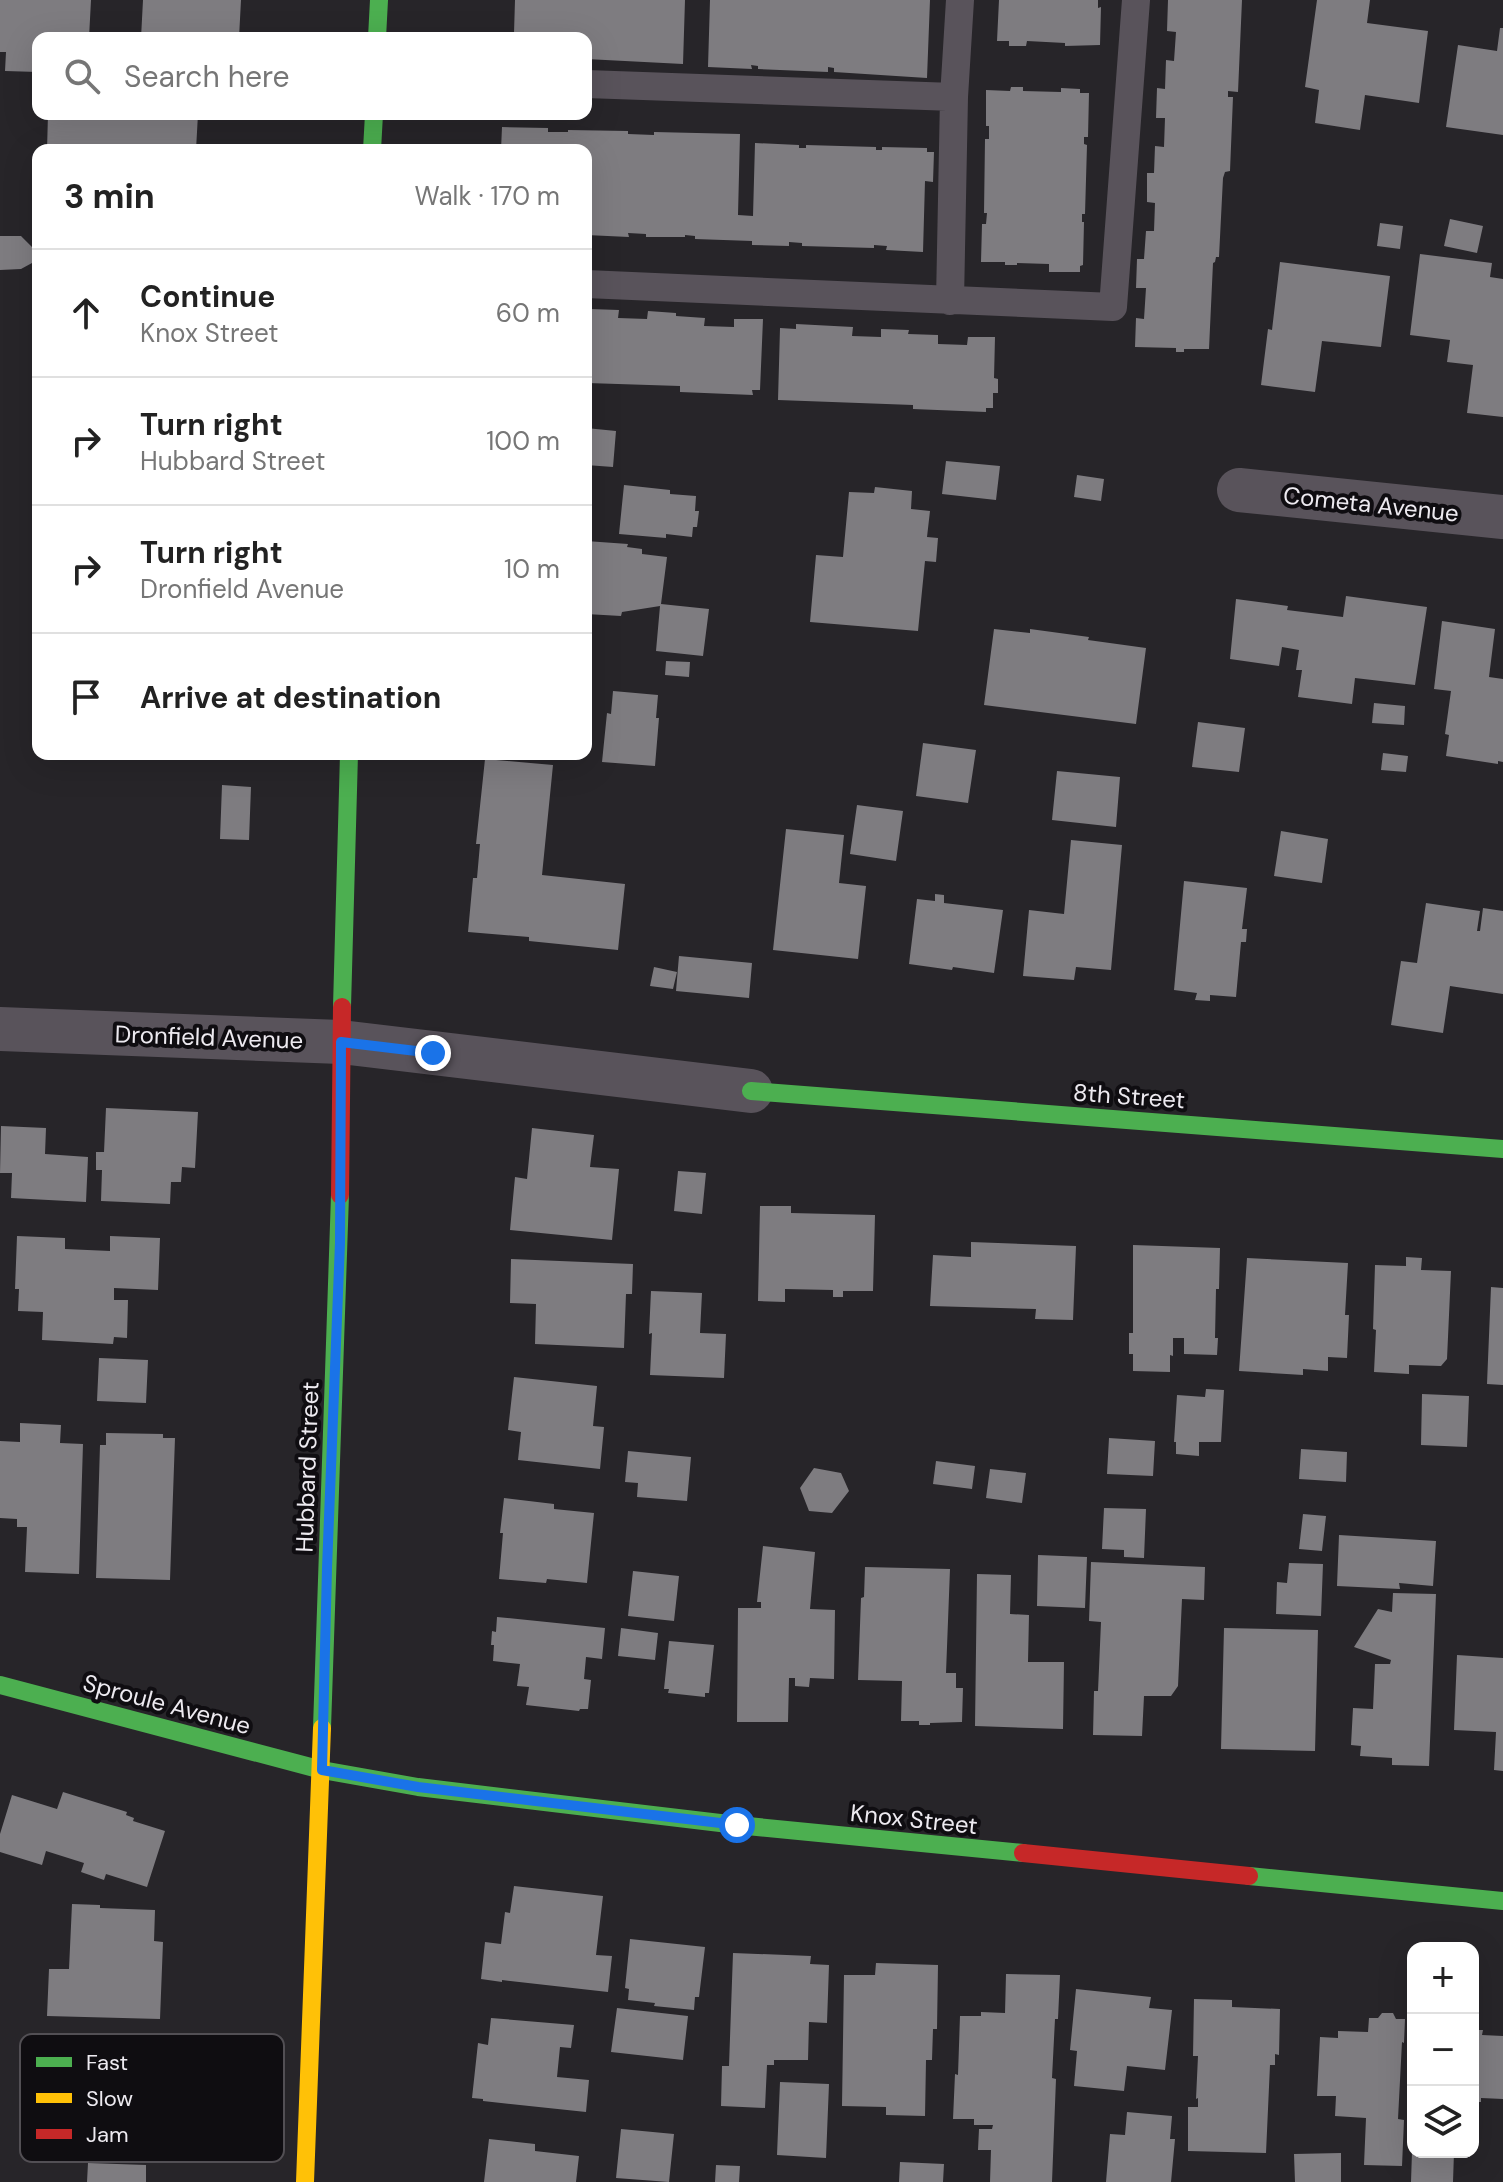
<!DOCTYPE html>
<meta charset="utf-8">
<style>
body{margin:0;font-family:"DM Sans",sans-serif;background:#f2f2f2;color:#222}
.controls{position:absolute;right:24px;bottom:24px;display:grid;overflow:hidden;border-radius:16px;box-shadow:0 8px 32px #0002}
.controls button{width:72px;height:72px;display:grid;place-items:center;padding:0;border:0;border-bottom:2px solid #e0e0e0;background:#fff;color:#222;font:40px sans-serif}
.stop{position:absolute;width:24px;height:24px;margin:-18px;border:6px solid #1a73e8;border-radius:50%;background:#fff}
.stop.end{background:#1a73e8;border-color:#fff;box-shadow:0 2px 8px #0008}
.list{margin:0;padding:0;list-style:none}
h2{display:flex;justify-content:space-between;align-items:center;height:104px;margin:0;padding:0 32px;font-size:34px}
h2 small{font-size:26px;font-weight:400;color:#767676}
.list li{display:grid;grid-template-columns:52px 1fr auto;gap:24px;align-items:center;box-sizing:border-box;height:128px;padding:0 32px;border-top:2px solid #e0e0e0}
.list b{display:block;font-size:30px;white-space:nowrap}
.list p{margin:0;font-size:26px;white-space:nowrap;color:#767676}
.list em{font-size:26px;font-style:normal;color:#767676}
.icon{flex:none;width:44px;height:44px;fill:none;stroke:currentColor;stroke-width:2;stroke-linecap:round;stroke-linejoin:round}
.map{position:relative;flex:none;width:1503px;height:2182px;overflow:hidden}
.search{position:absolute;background:#fff;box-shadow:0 8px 32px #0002;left:32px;top:32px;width:560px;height:88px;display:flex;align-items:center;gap:20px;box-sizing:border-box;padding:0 28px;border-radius:16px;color:#767676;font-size:30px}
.panel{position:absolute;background:#fff;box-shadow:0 8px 32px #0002;left:32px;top:144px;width:560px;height:616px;border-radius:16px}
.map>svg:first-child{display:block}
</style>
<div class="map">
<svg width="1503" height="2182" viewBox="0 0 1503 2182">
<rect width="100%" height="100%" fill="#272529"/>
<path fill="#7e7c80" d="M0,0H91L89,38H38V72L5,71L6,52H0Z
M143,0H241L239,38H141Z
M515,0H685L683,64L586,59V38H509V33H514Z
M710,0H930L927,78L834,72V68L828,67V72L758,69V66L751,65L752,69L708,67Z
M999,0H1098V8L1101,7L1100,45L1065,46V43L1027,41L1026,46H1009V41H997Z
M1168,0H1242L1238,92L1228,91V97H1233L1230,171L1225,172L1223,178L1219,257H1216L1215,262L1213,263L1209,349H1184V352H1176V348L1135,347L1136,318L1144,319L1146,288H1136L1137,259H1144L1146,231H1154L1155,203L1147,202V173H1154L1155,146L1164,147L1165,118H1156L1157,88L1165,89L1166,60L1174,61L1176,32L1167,31Z
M1317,0H1370L1367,23L1428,31L1419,103L1365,95L1360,130L1315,123L1319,90L1305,87Z
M1500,28H1503V135L1446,127L1458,45L1497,51Z
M1011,87H1023V91L1061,92V88L1080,89V93H1089L1088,137H1084V144L1087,145L1085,214H1082V222H1084L1083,265L1080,266V272H1049V264L1017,263V265H1005V262H981L982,224H986L987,213H984L985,139H989V126H986V90L1010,91Z
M48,114H198L196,150H47Z
M502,127L548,128V132H568V130L628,131V134L654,135V132L740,134L738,215L753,216L755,143L799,145V148H806V145L876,147V150H882V147L927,148V152H934L933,182L925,181L923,252L886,250L887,246L874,245V248L802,246V243L789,242V246L752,245V241L695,239V236L685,235V237H646V234L628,233L629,237L586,235V150H501Z
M1450,219L1483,226L1477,253L1444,246Z
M1380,223L1403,226L1400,249L1377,246Z
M0,236H21L34,249L32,263L21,269L0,270Z
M1420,254L1492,263L1490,277L1503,279V417L1467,413L1473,365L1447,362L1450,340L1410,335Z
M1280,262L1390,276L1381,347L1322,341L1315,392L1261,385L1268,329L1272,330Z
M586,304H590V309L619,310L618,318L647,319L648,311L676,313V316L705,318L704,326L734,327V319H763L760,390H752L753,395L680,392V386L587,383Z
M796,324L853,327L852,336L881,337V329L909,330L908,334L938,335V344L967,345L968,337H995L994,378L998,379V393H993V408H986V412L913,409V405L778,400L780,328L796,329Z
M586,428L616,431L613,467L586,465Z
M946,461L1000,466L996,500L942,494Z
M1077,475L1104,479L1101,501L1074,497Z
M624,485L670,490V494L696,496L695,511H699L697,527H693L692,537L666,534V538L619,534Z
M875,487L912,491L911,509L930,511L927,537L938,538L936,562L925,561L918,631L810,622L816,555L843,557L849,492L874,493Z
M586,541L628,544L627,547L642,549V554L667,557L661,604L709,609L703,656L656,651L660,606L622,612L621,616L586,614Z
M1346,596L1427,607L1415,685L1355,678L1352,704L1298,697L1302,670H1296L1299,650L1282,647L1279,666L1230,659L1236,599L1288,606L1287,610L1343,617Z
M1442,621L1495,629L1489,677L1503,679V762L1498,761V764L1446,756L1449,735L1445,734L1451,691L1434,689Z
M994,629L1030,633V629L1089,637L1088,640L1146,648L1136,724L984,705Z
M666,661L690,662L689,677L665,675Z
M613,691L658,695L656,718H659L655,766L602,762L607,713L611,714Z
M1374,703L1405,706L1404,725L1372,723Z
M1198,722L1245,728L1239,772L1192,767Z
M923,743L976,750L968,803L916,796Z
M1383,753L1408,756L1406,772L1381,770Z
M485,759L553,765L542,875L625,884L618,950L529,941V937L468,932L473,878H477L480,844H476Z
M1057,771L1120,777L1116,827L1052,820Z
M222,785L251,787L249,840L220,839Z
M857,805L903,811L896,861L850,854Z
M786,829L844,835L839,883L866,886L858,959L773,950Z
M1281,831L1328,839L1322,883L1274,876Z
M1071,840L1122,845L1111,970L1076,967L1074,980L1023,976L1029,910L1064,914Z
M1184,881L1247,888L1242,929H1247L1246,942H1241L1236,997L1210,995V1001L1195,1000L1197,993L1174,990Z
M935,894L944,895V903L1003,910L994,973L953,967L952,970L909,964L917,899L935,901Z
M1426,903L1480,911L1477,931H1480L1483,908L1503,911V994L1450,986L1443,1033L1391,1025L1401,961L1417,963Z
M679,956L752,963L749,998L676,991Z
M654,967L677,972L673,989L650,986Z
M106,1108L198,1112L195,1168L182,1167L181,1182H171L170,1204L101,1201L102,1170H96V1152H104Z
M1,1126L46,1128L45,1154L88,1157L86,1202L11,1198L12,1173H0Z
M532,1128L594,1135L590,1167L619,1169L612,1240L510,1230L515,1177L527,1179Z
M678,1171L706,1173L702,1214L674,1211Z
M760,1206H791V1213L875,1215L873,1291H843V1297H833V1290L785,1289V1302L758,1301Z
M17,1236L65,1238V1249L110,1251V1236L160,1238L158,1290L114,1288V1300H128L127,1338L114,1337L113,1344L42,1340L43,1312L18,1311L19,1289H15Z
M971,1242L1076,1246L1073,1320L1035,1319L1036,1309L930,1306L933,1255L971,1257Z
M1133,1245L1220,1248L1219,1289H1216L1215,1338H1218L1217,1355L1184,1354V1338H1173V1356L1170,1355V1372L1133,1371V1354H1129V1333H1133Z
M1406,1257L1422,1258L1421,1270L1451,1271L1447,1359L1441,1366L1409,1365V1374L1374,1372L1376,1330L1373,1329L1375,1265L1406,1266Z
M1247,1258L1348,1263L1345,1315H1349L1347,1358L1328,1357V1371L1303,1369V1375L1239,1371Z
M511,1259L633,1264L632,1294H626L624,1348L535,1344L536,1304L510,1303Z
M1491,1287L1503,1288V1385L1487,1384Z
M651,1291L702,1293L700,1333L726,1334L724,1378L650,1375L652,1333L649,1334Z
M99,1358L148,1360L146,1403L97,1401Z
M514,1377L597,1386L593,1426L604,1427L600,1469L518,1460L521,1432L508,1430Z
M1206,1389L1224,1390L1221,1442H1199V1456L1176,1454V1442H1174L1177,1395L1205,1397Z
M1422,1394L1469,1396L1467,1447L1421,1445Z
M20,1423L61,1425L60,1443L83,1444L79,1574L25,1572L27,1527H17V1519L0,1518V1441L20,1442Z
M106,1433L163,1434V1438H175L170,1580L96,1578L100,1445H106Z
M1109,1438L1155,1441L1153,1476L1107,1474Z
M1301,1449L1347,1452L1346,1482L1299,1479Z
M628,1451L691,1457L687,1501L637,1497L638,1483L625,1482Z
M936,1461L975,1466L972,1489L933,1484Z
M814,1468L841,1473L849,1491L832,1513L809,1511L800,1488Z
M990,1469L1026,1473L1022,1503L986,1498Z
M504,1498L554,1504V1509L594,1513L587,1583L547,1579L546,1583L499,1579L503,1533H500Z
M1104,1508L1146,1509L1144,1558L1124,1557V1550L1102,1549Z
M1303,1514L1326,1516L1322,1551L1299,1549Z
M1339,1535L1436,1541L1433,1586L1399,1583L1400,1589L1337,1586Z
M763,1546L815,1552L810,1609L835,1610L834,1679L810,1678L809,1687L795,1686V1678H789L788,1722H737L738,1608H761V1602H757Z
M1038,1555L1087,1557L1085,1608L1037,1606Z
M1091,1562L1205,1567L1204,1600L1182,1599L1178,1686L1171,1696H1144L1142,1736L1093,1735L1094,1691H1098L1101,1622L1089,1621Z
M1289,1563L1323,1564L1321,1616L1276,1614L1277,1582L1287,1583Z
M865,1567L950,1569L946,1673H956V1688H963L962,1722L930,1723V1725H919V1721H901L902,1681L858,1680L861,1598L864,1597Z
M633,1571L679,1576L674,1621L628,1616Z
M977,1574L1011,1575L1010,1614L1029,1615L1028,1662H1064L1063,1729L975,1726Z
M1393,1593L1436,1594L1429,1766L1392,1765V1758L1360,1756L1361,1746L1351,1745L1353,1708L1373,1709L1375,1664H1390L1391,1660L1354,1647L1378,1609L1392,1612Z
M497,1617L605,1628L602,1659L586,1657L584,1679L591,1680L588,1709H580L579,1711L526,1705L529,1687L517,1686L520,1664L493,1661L494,1645H491L492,1631L496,1632Z
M621,1628L658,1633L655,1660L618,1656Z
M1224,1628L1318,1630L1315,1751L1221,1749Z
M669,1641L714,1645L709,1693H705V1697L668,1693L669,1689H664Z
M1457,1655L1503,1658V1771L1494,1770L1496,1732L1454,1730Z
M63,1792L127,1812L126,1815L134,1818L133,1821L165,1831L147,1887L106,1874L104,1880L81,1872L84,1863L46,1851L42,1865L0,1852V1834L12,1795L57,1809Z
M514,1886L603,1896L596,1955L612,1956L608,1992L502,1980V1982L481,1979L485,1942L501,1944L505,1912L510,1913Z
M72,1904L100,1905V1908L155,1910L154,1941L163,1942L160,2019L47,2016L49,1969H69Z
M630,1939L705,1947L699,1997H695L694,2010L654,2006L655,2003L628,2000L629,1989L625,1988Z
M733,1953L811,1956L810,1964L829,1965L827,2023L809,2022L808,2060H774V2065H767L765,2108L721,2106L722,2066H729Z
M876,1963L938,1965L937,2029H933L932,2060H926L925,2116L886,2115V2107L842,2106L844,1975H875Z
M1006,1974L1060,1975L1058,2019H1055L1052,2078L1056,2079L1052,2182H990L991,2150H978L979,2129H992L993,2125H974V2119H953L955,2074L958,2075L960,2016H981V2012L1005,2013Z
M1076,1989L1151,1997L1149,2008L1172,2010L1165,2070L1127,2066L1124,2091L1074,2086L1077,2051L1070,2050Z
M1194,1999L1232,2000V2007L1280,2009L1279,2055L1275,2054V2065H1270L1266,2153L1188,2151V2107H1198V2098L1196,2099L1198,2056H1193Z
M617,2008L688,2016L683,2060L611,2052Z
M1382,2013H1393L1396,2019H1405L1404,2043L1402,2042L1398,2119L1404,2120L1402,2166L1364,2165L1366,2118L1335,2116L1336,2096H1317L1320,2037L1338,2038V2031L1368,2032L1369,2018H1378Z
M491,2018L574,2025L571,2048L560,2047L557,2077L589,2080L586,2112L483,2101V2099L472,2098L478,2043L488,2045Z
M1473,2030H1483L1482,2035L1503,2036V2099L1481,2098V2102H1473Z
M780,2082L829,2084L826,2158L777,2155Z
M1127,2112L1172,2116L1170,2139H1175L1171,2182H1106L1110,2134L1125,2135Z
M621,2129L674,2134L669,2182L616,2178Z
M489,2139L535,2144V2151L579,2156L576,2182H484Z
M1412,2152H1454L1453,2182H1411Z
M1341,2153V2182H1295L1294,2154Z
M900,2162L944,2164L943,2182H899Z
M88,2163L146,2165V2182H87Z
M716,2165L740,2166L739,2182H715Z"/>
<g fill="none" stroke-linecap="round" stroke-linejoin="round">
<path stroke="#59535b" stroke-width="28" d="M586,84L954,97
M586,284L1113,307L1136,0
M950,301L954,97L960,0"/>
<path stroke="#59535b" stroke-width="44" d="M1239,490L1503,517
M0,1029L341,1042L751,1091"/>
<path stroke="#4caf50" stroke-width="18" d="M377,38L379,0
M372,150L374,114
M342,1007L349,754
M751,1091L1503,1149
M0,1685L322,1770L418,1787L737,1825L1023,1853
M322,1728L340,1195
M1249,1876L1503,1901"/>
<path stroke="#ffc107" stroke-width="18" d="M305,2182L322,1728"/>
<path stroke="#c62828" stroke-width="18" d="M340,1195L342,1007
M1023,1853L1249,1876"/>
</g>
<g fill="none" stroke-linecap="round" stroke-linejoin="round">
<path stroke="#1a73e8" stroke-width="10" d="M433,1053L341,1042L340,1243L327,1568L322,1770L418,1787L737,1825"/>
</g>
<g text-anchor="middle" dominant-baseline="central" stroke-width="8" stroke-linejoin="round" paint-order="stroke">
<g font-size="24" fill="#edeaf0" stroke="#0f0d11">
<text transform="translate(1371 504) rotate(6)">Cometa Avenue</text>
<text transform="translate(209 1037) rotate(2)">Dronfield Avenue</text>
<text transform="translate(1129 1096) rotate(4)">8th Street</text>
<text transform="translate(307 1467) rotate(-88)">Hubbard Street</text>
<text transform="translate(167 1704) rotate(15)">Sproule Avenue</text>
<text transform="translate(914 1819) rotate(6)">Knox Street</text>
</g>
</g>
<rect x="20" y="2034" width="264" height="128" rx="12" fill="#0f0d11" stroke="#524f54" stroke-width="2"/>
<rect x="36" y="2057" width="36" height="10" fill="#4caf50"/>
<rect x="36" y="2093" width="36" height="10" fill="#ffc107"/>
<rect x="36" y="2129" width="36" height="10" fill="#c62828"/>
<g font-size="22" fill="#edeaf0">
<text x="86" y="2070">Fast</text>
<text x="86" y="2106">Slow</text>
<text x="86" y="2142">Jam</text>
</g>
</svg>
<div class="controls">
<button>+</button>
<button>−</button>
<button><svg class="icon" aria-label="layers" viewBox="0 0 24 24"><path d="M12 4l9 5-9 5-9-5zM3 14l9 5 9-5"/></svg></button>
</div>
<div class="stop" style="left:737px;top:1825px"></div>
<div class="stop end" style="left:433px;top:1053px"></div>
<div class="search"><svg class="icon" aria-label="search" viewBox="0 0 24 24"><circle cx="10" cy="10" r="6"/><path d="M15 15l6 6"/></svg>Search here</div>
<section class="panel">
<h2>3 min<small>Walk · 170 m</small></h2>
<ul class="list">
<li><svg class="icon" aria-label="ahead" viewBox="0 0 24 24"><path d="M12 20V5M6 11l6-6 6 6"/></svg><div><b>Continue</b><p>Knox Street</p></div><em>60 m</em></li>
<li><svg class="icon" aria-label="right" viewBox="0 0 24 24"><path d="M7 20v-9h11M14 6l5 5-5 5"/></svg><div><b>Turn right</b><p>Hubbard Street</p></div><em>100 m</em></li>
<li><svg class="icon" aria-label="right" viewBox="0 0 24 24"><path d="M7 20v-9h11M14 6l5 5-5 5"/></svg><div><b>Turn right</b><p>Dronfield Avenue</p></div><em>10 m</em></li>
<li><svg class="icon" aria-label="arrive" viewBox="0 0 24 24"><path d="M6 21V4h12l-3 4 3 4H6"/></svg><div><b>Arrive at destination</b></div></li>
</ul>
</section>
</div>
